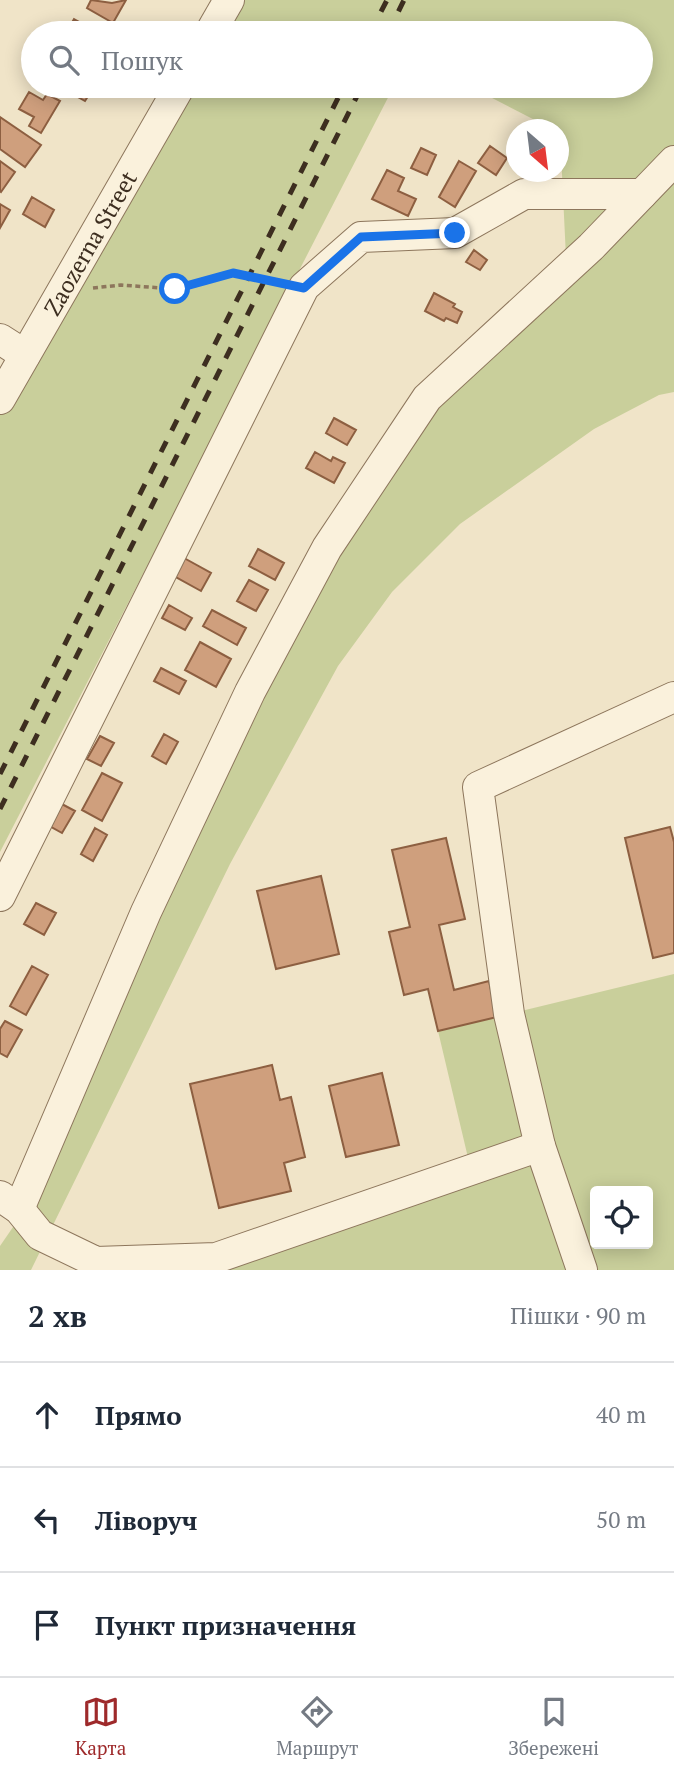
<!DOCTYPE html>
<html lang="uk">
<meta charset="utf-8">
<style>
body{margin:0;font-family:"PT Serif",serif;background:#f6f6f7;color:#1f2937}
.controls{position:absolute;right:21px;bottom:21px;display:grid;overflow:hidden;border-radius:7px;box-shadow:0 4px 18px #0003}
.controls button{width:63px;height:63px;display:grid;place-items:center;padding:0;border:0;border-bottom:2px solid #e0e1e3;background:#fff;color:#1f2937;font:35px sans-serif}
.compass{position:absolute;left:506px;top:119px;width:63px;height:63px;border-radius:50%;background:#fff;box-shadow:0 4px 18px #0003;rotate:152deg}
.stop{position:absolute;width:21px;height:21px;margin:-16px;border:5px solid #1a73e8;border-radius:50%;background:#fff}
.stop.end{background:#1a73e8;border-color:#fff;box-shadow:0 2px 7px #0008}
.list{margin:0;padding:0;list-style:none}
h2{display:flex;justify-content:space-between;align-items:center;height:91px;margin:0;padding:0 28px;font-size:30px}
h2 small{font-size:23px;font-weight:400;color:#747a83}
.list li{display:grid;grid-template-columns:46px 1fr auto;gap:21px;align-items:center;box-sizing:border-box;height:105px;padding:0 28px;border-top:2px solid #e0e1e3}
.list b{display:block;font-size:26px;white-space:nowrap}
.list em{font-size:23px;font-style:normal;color:#747a83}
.icon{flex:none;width:38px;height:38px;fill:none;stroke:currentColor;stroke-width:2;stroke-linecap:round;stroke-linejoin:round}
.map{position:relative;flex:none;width:674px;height:1270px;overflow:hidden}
.search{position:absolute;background:#fff;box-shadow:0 4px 18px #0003;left:21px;right:21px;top:21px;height:77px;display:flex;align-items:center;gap:18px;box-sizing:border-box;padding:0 24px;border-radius:38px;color:#747a83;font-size:26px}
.sheet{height:406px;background:#fff}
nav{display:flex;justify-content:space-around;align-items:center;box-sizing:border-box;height:98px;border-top:2px solid #e0e1e3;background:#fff;font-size:19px;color:#747a83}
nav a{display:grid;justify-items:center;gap:4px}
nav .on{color:#9e2a2b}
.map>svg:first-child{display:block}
</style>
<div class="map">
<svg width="674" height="1270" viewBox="0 0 674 1270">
<rect width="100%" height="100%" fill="#f0e4c8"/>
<path fill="#c9cf9b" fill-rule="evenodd" d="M229,0H674V392L659,395L594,429L460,524L392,592L338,666L230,864L31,1270H0V1246L22,1214L254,695L431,402L567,278L560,133L469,86H641V33H210Z
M180,86H394L0,852V399Z
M674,974V1270H590L517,1012ZM595,1191H648V1244H595Z
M501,1016L574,1270H225L474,1183L438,1031Z"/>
<path fill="#cf9f7d" stroke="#8d5f41" stroke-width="2" d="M91,0L112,3L126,0L113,23L87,8Z
M74,19L99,33H66Z
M58,86H84L92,90L85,101Z
M29,92L43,100L47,94L60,101L41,133L29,126L34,117L19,109Z
M0,117L41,145L25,167L0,149Z
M490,146L507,158L496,175L478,163Z
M421,148L436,155L427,175L411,168Z
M0,161L15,172L1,192L0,191Z
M459,161L476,171L455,207L439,197Z
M387,170L404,178L398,191L416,199L408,216L372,199Z
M32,197L54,210L45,227L23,214Z
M0,204L10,210L0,228Z
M474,250L487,260L480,270L466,262Z
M434,293L455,304L453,307L462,312L457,323L446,318L444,321L425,311Z
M334,418L356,430L347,445L326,433Z
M315,452L331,461L333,457L345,463L334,483L306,468Z
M258,549L284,563L275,580L249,566Z
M184,558L211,573L201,591L174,576Z
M249,580L268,590L256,611L237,601Z
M169,605L192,618L185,630L162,618Z
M212,610L246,628L237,645L203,626Z
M200,642L231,659L216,687L185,670Z
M161,668L186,681L179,694L154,681Z
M164,734L178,742L166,764L152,756Z
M100,736L114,743L101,766L87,759Z
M102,773L122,783L102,821L82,810Z
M58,802L75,811L62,833L46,824Z
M670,827L674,842V953L653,958L625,838Z
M95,828L107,835L93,861L81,854Z
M446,838L465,919L439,925L454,990L489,981L497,1017L438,1031L428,989L404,995L389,932L410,927L392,850Z
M321,876L339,954L276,969L257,891Z
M36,903L56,913L44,935L24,924Z
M32,966L48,975L26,1015L10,1006Z
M5,1021L22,1030L7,1057L0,1053V1029Z
M272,1065L280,1100L291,1097L305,1157L284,1163L291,1191L219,1208L190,1084Z
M382,1073L399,1145L346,1157L329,1086Z"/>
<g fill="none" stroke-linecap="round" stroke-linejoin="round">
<g stroke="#8d765c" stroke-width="32">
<g id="minor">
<path d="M210,33L229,0"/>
<path d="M0,339L25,355"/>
<path id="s1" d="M0,399L180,86"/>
<path d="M0,896L304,287L361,237L455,233L524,194H642"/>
<path d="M0,1196L19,1209L40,1235L96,1262L216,1258L540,1146"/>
<path d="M19,1209L146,912L250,692L327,548L427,398L591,247L674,161"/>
<path d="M582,1270L540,1146L509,1014L478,787L674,697"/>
</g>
</g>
<path stroke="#8d765c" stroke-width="3.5" stroke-dasharray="5 3.5" stroke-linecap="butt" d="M93,288L121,285L175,289L233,273L278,282"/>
<use href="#minor" stroke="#faf1dc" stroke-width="30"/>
<path stroke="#3d2e20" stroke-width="5" stroke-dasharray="12 12" stroke-linecap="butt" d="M370,33L387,0
M388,33L404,0
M0,774L344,86
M0,809L362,86"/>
</g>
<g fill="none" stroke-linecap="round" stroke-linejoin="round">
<path stroke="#1a73e8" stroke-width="9" d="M175,289L233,273L304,288L361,237L455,233"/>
</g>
<g text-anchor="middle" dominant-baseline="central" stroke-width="5" stroke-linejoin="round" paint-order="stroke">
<g font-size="23" fill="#3d2e20" stroke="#f7eed8">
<text stroke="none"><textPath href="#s1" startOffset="180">Zaozerna Street</textPath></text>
</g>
</g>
</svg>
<div class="controls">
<button><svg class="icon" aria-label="locate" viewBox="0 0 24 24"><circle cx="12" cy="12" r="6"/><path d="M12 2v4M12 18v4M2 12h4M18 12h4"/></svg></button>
</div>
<svg class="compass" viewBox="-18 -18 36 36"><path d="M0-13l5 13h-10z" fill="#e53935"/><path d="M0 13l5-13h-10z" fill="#747a83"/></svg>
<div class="stop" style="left:175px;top:289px"></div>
<div class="stop end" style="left:455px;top:233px"></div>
<div class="search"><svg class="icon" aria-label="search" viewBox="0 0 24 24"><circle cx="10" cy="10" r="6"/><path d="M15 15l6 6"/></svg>Пошук</div>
</div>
<section class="sheet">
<h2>2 хв<small>Пішки · 90 m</small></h2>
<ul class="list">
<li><svg class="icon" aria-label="ahead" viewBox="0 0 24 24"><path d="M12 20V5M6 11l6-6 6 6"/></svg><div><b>Прямо</b></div><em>40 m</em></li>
<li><svg class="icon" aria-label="left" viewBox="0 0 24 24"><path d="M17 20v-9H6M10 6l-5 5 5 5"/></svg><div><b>Ліворуч</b></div><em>50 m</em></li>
<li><svg class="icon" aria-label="arrive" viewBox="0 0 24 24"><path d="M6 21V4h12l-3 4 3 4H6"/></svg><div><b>Пункт призначення</b></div></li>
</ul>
</section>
<nav>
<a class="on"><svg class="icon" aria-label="map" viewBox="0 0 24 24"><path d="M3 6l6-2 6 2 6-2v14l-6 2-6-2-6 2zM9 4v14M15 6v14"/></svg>Карта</a>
<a><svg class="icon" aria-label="directions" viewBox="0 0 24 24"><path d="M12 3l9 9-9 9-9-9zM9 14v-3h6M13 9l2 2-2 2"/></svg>Маршрут</a>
<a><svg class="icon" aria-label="saved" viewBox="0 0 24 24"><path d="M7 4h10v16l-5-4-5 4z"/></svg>Збережені</a>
</nav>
